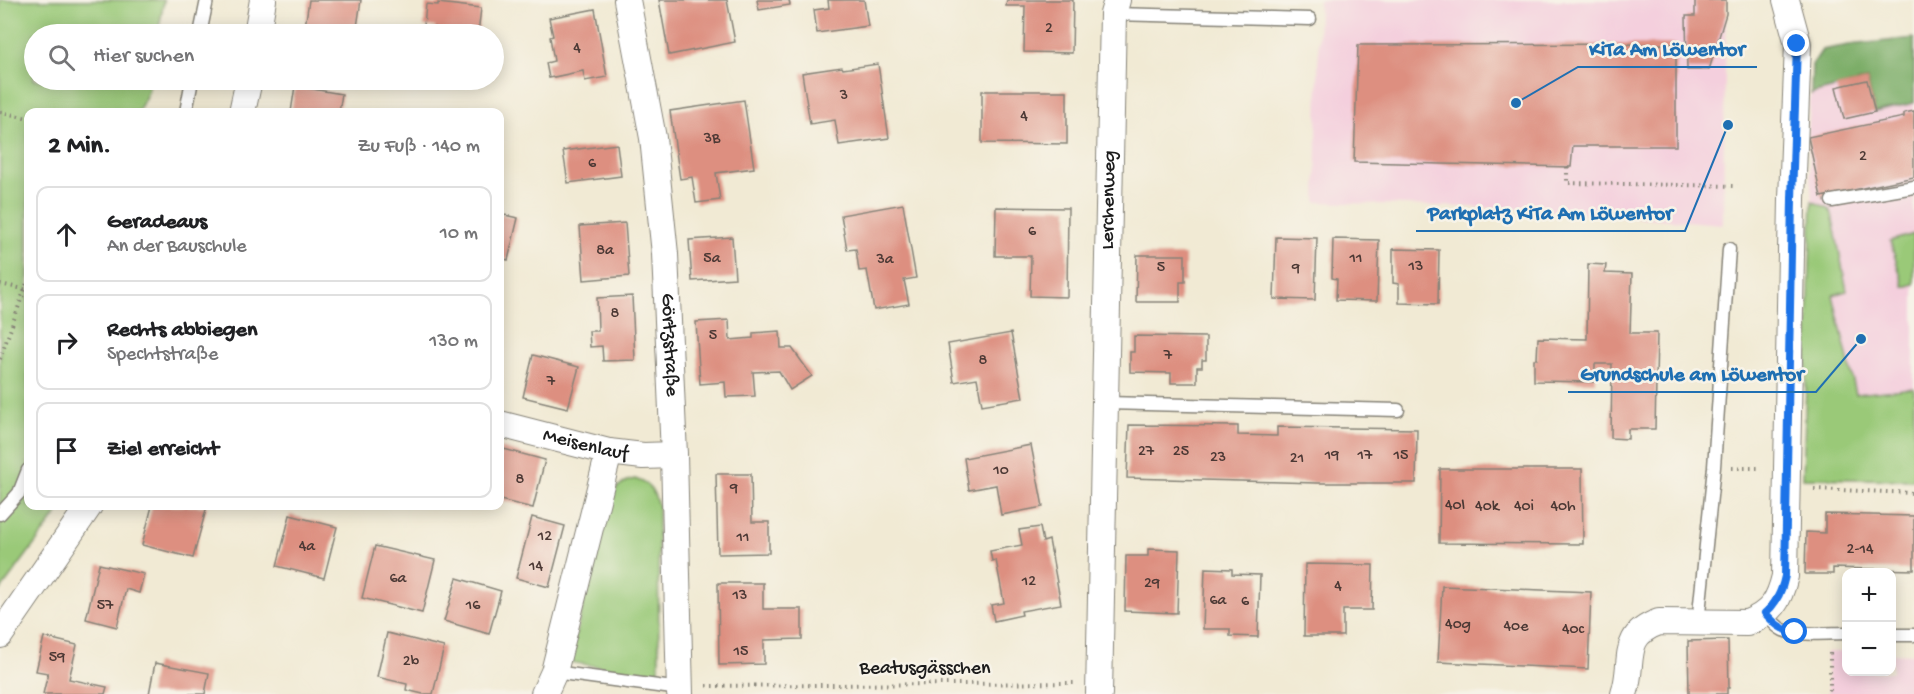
<!DOCTYPE html>
<html lang="de">
<meta charset="utf-8">
<style>
body{margin:0;font-family:"Gochi Hand",sans-serif;background:#f2f2f2;color:#202124}
.controls{position:absolute;right:18px;bottom:18px;display:grid;overflow:hidden;border-radius:12px;box-shadow:0 3px 15px #0003}
.controls button{width:54px;height:54px;display:grid;place-items:center;padding:0;border:0;border-bottom:2px solid #e0e0e0;background:#fff;color:#202124;font:30px sans-serif}
.stop{position:absolute;width:18px;height:18px;margin:-14px;border:4px solid #1a73e8;border-radius:50%;background:#fff}
.stop.end{background:#1a73e8;border-color:#fff;box-shadow:0 2px 6px #0008}
.list{margin:0;padding:0;list-style:none}
h2{display:flex;justify-content:space-between;align-items:center;height:78px;margin:0;padding:0 24px;font-size:26px}
h2 small{font-size:20px;font-weight:400;color:#757577}
.list li{display:grid;grid-template-columns:39px 1fr auto;gap:18px;align-items:center;box-sizing:border-box;height:96px;margin:0 12px 12px;padding:0 12px;border:2px solid #e0e0e0;border-radius:12px}
.list b{display:block;font-size:22px;white-space:nowrap}
.list p{margin:0;font-size:20px;white-space:nowrap;color:#757577}
.list em{font-size:20px;font-style:normal;color:#757577}
.icon{flex:none;width:33px;height:33px;fill:none;stroke:currentColor;stroke-width:2;stroke-linecap:round;stroke-linejoin:round}
.map{position:relative;flex:none;width:1914px;height:694px;overflow:hidden}
.search{position:absolute;background:#fff;box-shadow:0 3px 15px #0003;left:24px;top:24px;width:480px;height:66px;display:flex;align-items:center;gap:15px;box-sizing:border-box;padding:0 21px;border-radius:33px;color:#757577;font-size:22px}
.panel{position:absolute;background:#fff;box-shadow:0 3px 15px #0003;left:24px;top:108px;width:480px;height:402px;border-radius:12px}
.map>svg:first-child{display:block}
</style>
<div class="map">
<svg width="1914" height="694" viewBox="0 0 1914 694">
<rect width="100%" height="100%" fill="#f7f3e8"/>
<filter id="ink" filterUnits="userSpaceOnUse"><feTurbulence type="fractalNoise" baseFrequency=".0167" numOctaves="2"/><feDisplacementMap in="SourceGraphic" scale="12" xChannelSelector="R" yChannelSelector="G"/><feConvolveMatrix kernelMatrix="1 2 1 2 8 2 1 2 1" color-interpolation-filters="sRGB"/></filter>
<filter id="wash" filterUnits="userSpaceOnUse"><feTurbulence type="fractalNoise" baseFrequency=".008" numOctaves="4" result="noise"/><feDisplacementMap in="SourceGraphic" scale="24" xChannelSelector="R" yChannelSelector="G"/><feGaussianBlur stdDeviation="1.35" result="paint"/><feColorMatrix in="noise" values="0 0 0 0 0 0 0 0 0 0 0 0 0 0 0 0 0 1.4 0 .05"/><feComposite in="paint" operator="in"/></filter>
<g filter="url(#wash)">
<rect width="100%" height="100%" fill="#f1ead4"/>
<path fill="#f4cfdd" d="M1319,0H1726L1723,224L1527,209L1316,202Z
M1914,38V480L1803,478L1812,201L1808,137L1812,65L1822,50L1849,45Z
M1827,652H1846V672H1892V653L1914,654V694H1828Z"/>
<path fill="#9ac978" stroke="#5b724a" stroke-width="1.5" d="M0,0H164L158,34H34V80H150L148,92L138,112H28V506H63L0,591Z
M1812,201L1828,208L1832,214L1847,291L1833,295L1856,394L1914,388V480L1803,478Z
M1914,234V284L1904,287L1890,241Z
M635,479C651,484 653,490 658,505L659,676L569,662L609,499C616,487 621,482 635,479Z"/>
<path fill="#7bad68" stroke="#4c6442" stroke-width="1.5" d="M1914,38V103L1875,112L1867,80L1811,94L1812,65L1822,50L1849,45Z"/>
<g id="blocks">
<path fill="#dd8f80" d="M309,0H361L356,34H304Z
M659,0H727L735,42L669,55Z
M757,0H789L790,5L759,10Z
M828,0H864L868,26L817,33L814,10L829,8Z
M1007,0H1073L1072,53L1024,52L1025,6H1006Z
M1695,0H1726V14L1709,70H1687L1686,16H1695Z
M438,3L481,8L478,34H435V27L424,26L426,4L438,5Z
M595,9L607,77L585,81L583,71L549,78L546,63L554,61L550,37L553,36L549,18Z
M1676,44V146H1573L1571,167L1354,162L1358,45Z
M878,64L889,138L839,145L835,120L810,124L802,73L842,67L843,69Z
M1867,80L1875,112L1844,119L1836,87Z
M295,86L342,94L339,112H291Z
M982,91H1067V144L982,143Z
M744,100L754,168L716,173L720,200L696,203L692,177L680,179L670,111Z
M1914,111V177L1821,197L1808,137L1904,117V113Z
M617,144L621,176L568,183L563,151Z
M903,204L916,278L904,280L909,304L874,310L867,270L859,271L856,249L847,250L841,215Z
M996,207L1068,208L1067,297L1030,296L1031,256H995Z
M500,214L518,218L508,260L500,258Z
M625,223L629,276L584,280L580,226Z
M732,237L735,278L692,281L689,240Z
M1276,237L1317,238L1315,300L1274,299Z
M1333,239L1379,240L1377,301L1336,300L1337,279L1332,278Z
M1393,249L1439,250L1438,304L1399,303V284L1393,283Z
M1137,255H1185V282H1180V302H1136Z
M1588,264L1606,265L1605,273L1632,274L1630,333H1657L1655,429H1628V439L1611,438L1612,364H1595V382L1534,381V359H1537L1538,338L1587,339Z
M632,296L635,360L603,361L602,346L590,347L589,331H598L597,298Z
M729,320L730,340L753,338V333L780,331L781,348H792L812,376L790,390L779,371L753,372L755,396L726,397L725,382L700,384L696,322Z
M1011,333L1023,398L982,405L977,378L954,382L948,344Z
M1134,336L1206,337V360H1202V367H1197V383H1171V373L1130,372V352H1134Z
M533,355L579,367L568,408L523,397Z
M1129,425L1238,426V435L1277,436V427L1417,429L1416,483H1317L1127,478Z
M1031,445L1043,507L1001,515L996,485L969,490L964,458Z
M500,448L545,460L533,508L500,500Z
M1440,469H1582L1583,544L1439,543Z
M716,474H751L752,522H769V553L718,554Z
M152,506H207L193,558L142,545Z
M1825,514L1914,516V570L1833,568V574H1805L1806,532L1825,533Z
M290,515L337,527L324,578L277,566Z
M532,517L565,526L549,587L516,578Z
M1040,527L1043,542L1049,540L1061,604L1021,611L1022,615L994,621L991,605L1004,603L996,560L992,561L990,551L1022,545L1019,530Z
M375,546L435,560L422,613L362,598Z
M1148,549L1179,550L1177,613L1125,611L1126,556H1148Z
M99,564L144,574L139,593L126,589L117,627L86,619Z
M1305,564L1373,565L1372,610H1343V636H1304Z
M1205,568L1232,569V574L1260,575L1258,637L1230,636V629H1203Z
M457,578L501,591L489,634L444,621Z
M718,583H763V609H802V639L764,640V664L719,665Z
M1442,586L1591,592L1588,669L1438,662Z
M387,633L444,647L433,694H423L406,690L407,684L377,677Z
M44,637L77,645L69,679L107,687L105,694H43L48,673L36,671Z
M1728,640L1729,688H1727V694H1689L1688,641Z
M155,663L209,673L205,694H149Z"/>
</g>
</g>
<g filter="url(#ink)">
<use href="#blocks" fill-opacity="0" stroke="#868378" stroke-width="1.5"/>
<g fill="none" stroke-linecap="round" stroke-linejoin="round">
<g stroke="#868378" stroke-width="15">
<path id="lane" d="M1113,14L1310,19
M200,34L207,0
M186,112L192,80
M1832,201L1914,187
M1106,403L1398,410
M0,514L19,493L28,470
M1765,613C1770,619 1776,627 1783,630C1797,636 1831,633 1846,633
M1698,623L1714,467L1729,249
M1892,635H1914
M554,672L680,689"/>
</g>
<g stroke="#868378" stroke-width="28">
<g id="street">
<path id="s1" d="M627,0L653,138L665,254L674,455L680,694"/>
<path d="M257,34L263,0"/>
<path d="M242,112L249,80"/>
<path id="s2" d="M500,424L609,452L643,456L674,455"/>
<path d="M0,635L89,506"/>
<path d="M544,694L554,672L609,452"/>
<path id="s3" d="M1099,694L1113,14L1117,0"/>
<path d="M1624,694C1635,662 1619,636 1659,622L1747,623C1772,613 1779,601 1785,576L1792,199L1798,44L1786,0"/>
</g>
</g>
<path stroke="#868378" stroke-width="4" stroke-dasharray="1.5 4.5" stroke-linecap="butt" d="M0,112L28,118
M1567,167V183L1737,186
M0,284L28,290
M0,359L28,280
M1732,468H1761
M1814,489L1914,493
M1830,653V694
M706,686L1074,683"/>
<use href="#lane" stroke="#fff" stroke-width="12"/>
<use href="#street" stroke="#fff" stroke-width="26"/>
</g>
</g>
<g fill="none" stroke-linecap="round" stroke-linejoin="round" filter="url(#ink)">
<path stroke="#1a73e8" stroke-width="8" d="M1795,632C1781,630 1775,624 1765,613C1777,603 1782,591 1785,576L1792,199L1797,44"/>
</g>
<g text-anchor="middle" dominant-baseline="central" stroke-width="5" stroke-linejoin="round" paint-order="stroke">
<g font-size="16" fill="#4c3935">
<text x="1049" y="29">2</text>
<text x="577" y="49">4</text>
<text x="844" y="96">3</text>
<text x="1024" y="117">4</text>
<text x="712" y="139">3B</text>
<text x="1863" y="157">2</text>
<text x="592" y="164">6</text>
<text x="1032" y="232">6</text>
<text x="605" y="251">8a</text>
<text x="712" y="259">5a</text>
<text x="1356" y="259">11</text>
<text x="885" y="260">3a</text>
<text x="1416" y="267">13</text>
<text x="1161" y="268">5</text>
<text x="1296" y="269">9</text>
<text x="615" y="314">8</text>
<text x="713" y="336">5</text>
<text x="1168" y="356">7</text>
<text x="983" y="361">8</text>
<text x="551" y="382">7</text>
<text x="1146" y="452">27</text>
<text x="1181" y="452">25</text>
<text x="1332" y="456">19</text>
<text x="1365" y="456">17</text>
<text x="1401" y="456">15</text>
<text x="1218" y="458">23</text>
<text x="1297" y="459">21</text>
<text x="1001" y="471">10</text>
<text x="520" y="480">8</text>
<text x="734" y="489">9</text>
<text x="1455" y="506">40l</text>
<text x="1487" y="507">40k</text>
<text x="1524" y="507">40i</text>
<text x="1563" y="507">40h</text>
<text x="545" y="537">12</text>
<text x="743" y="538">11</text>
<text x="307" y="547">4a</text>
<text x="1860" y="550">2-14</text>
<text x="536" y="567">14</text>
<text x="398" y="579">6a</text>
<text x="1029" y="582">12</text>
<text x="1152" y="584">29</text>
<text x="1338" y="587">4</text>
<text x="740" y="596">13</text>
<text x="1218" y="601">6a</text>
<text x="1245" y="602">6</text>
<text x="105" y="606">57</text>
<text x="473" y="606">16</text>
<text x="1458" y="625">40g</text>
<text x="1516" y="627">40e</text>
<text x="1573" y="630">40c</text>
<text x="741" y="652">15</text>
<text x="57" y="658">59</text>
<text x="411" y="662">2b</text>
</g>
<g font-size="20" fill="#1c1c1c" stroke="#f7f3e8">
<text stroke="none"><textPath href="#s3" startOffset="494">Lerchenweg</textPath></text>
<text stroke="none"><textPath href="#s1" startOffset="348">Görtzstraße</textPath></text>
<text stroke="none"><textPath href="#s2" startOffset="88">Meisenlauf</textPath></text>
<text x="925" y="669">Beatusgässchen</text>
</g>
</g>
<path fill="none" stroke="#1f6fb2" stroke-width="2" d="M1516 103L1578 67H1757M1728 125L1685 231H1416M1861 339L1816 392H1568"/>
<g fill="#1f6fb2" stroke="#f7f3e8" stroke-width="2">
<circle cx="1516" cy="103" r="6"/>
<circle cx="1728" cy="125" r="6"/>
<circle cx="1861" cy="339" r="6"/>
</g>
<g font-size="21" text-anchor="middle" font-weight="bold" fill="#1f6fb2" stroke="#f7f3e8" stroke-width="5" stroke-linejoin="round" paint-order="stroke">
<text x="1667" y="55">KiTa Am Löwentor</text>
<text x="1550" y="219">Parkplatz KiTa Am Löwentor</text>
<text x="1692" y="380">Grundschule am Löwentor</text>
</g>
</svg>
<div class="controls">
<button>+</button>
<button>−</button>
</div>
<div class="stop" style="left:1795px;top:632px"></div>
<div class="stop end" style="left:1797px;top:44px"></div>
<div class="search"><svg class="icon" aria-label="search" viewBox="0 0 24 24"><circle cx="10" cy="10" r="6"/><path d="M15 15l6 6"/></svg>Hier suchen</div>
<section class="panel">
<h2>2 Min.<small>Zu Fuß · 140 m</small></h2>
<ul class="list">
<li><svg class="icon" aria-label="ahead" viewBox="0 0 24 24"><path d="M12 20V5M6 11l6-6 6 6"/></svg><div><b>Geradeaus</b><p>An der Bauschule</p></div><em>10 m</em></li>
<li><svg class="icon" aria-label="right" viewBox="0 0 24 24"><path d="M7 20v-9h11M14 6l5 5-5 5"/></svg><div><b>Rechts abbiegen</b><p>Spechtstraße</p></div><em>130 m</em></li>
<li><svg class="icon" aria-label="arrive" viewBox="0 0 24 24"><path d="M6 21V4h12l-3 4 3 4H6"/></svg><div><b>Ziel erreicht</b></div></li>
</ul>
</section>
</div>
